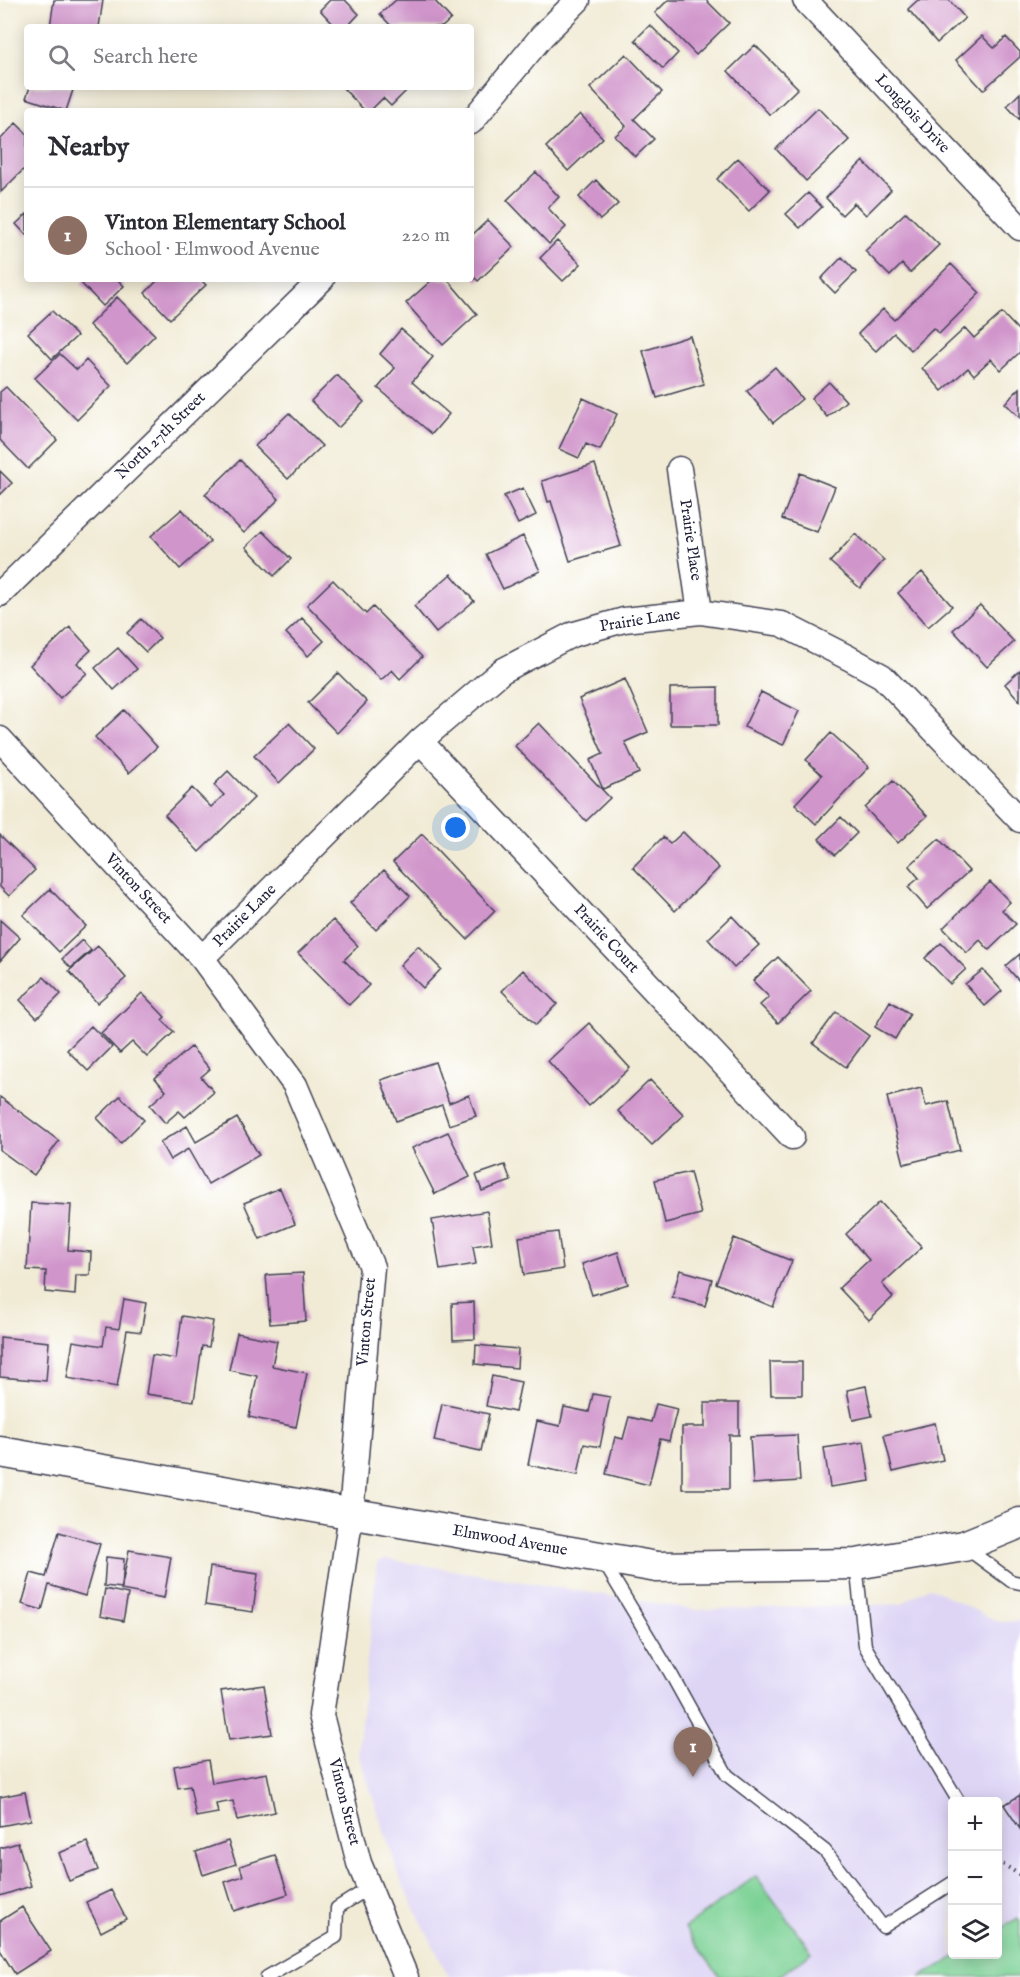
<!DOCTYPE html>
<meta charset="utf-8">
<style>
body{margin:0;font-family:"IM FELL English",serif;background:#f7f7f7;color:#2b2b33}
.controls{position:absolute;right:18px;bottom:18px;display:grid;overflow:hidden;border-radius:6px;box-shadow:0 3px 15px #0003}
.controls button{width:54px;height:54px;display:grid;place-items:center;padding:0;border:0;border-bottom:2px solid #e1e1e2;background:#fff;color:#2b2b33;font:30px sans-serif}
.you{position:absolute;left:456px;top:828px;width:21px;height:21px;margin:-15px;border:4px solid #fff;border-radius:50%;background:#1a73e8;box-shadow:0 0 0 9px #1a73e833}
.badge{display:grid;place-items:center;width:39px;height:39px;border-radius:50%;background:#d1495b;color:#fff;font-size:20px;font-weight:700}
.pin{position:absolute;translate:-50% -50px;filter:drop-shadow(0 2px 3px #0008)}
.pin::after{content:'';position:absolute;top:32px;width:21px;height:18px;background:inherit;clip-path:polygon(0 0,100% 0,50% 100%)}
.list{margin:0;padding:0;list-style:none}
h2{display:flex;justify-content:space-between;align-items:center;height:78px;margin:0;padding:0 24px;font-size:26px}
h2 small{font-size:20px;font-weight:400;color:#7c7c81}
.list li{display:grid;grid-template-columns:39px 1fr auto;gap:18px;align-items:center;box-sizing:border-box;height:96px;padding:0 24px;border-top:2px solid #e1e1e2}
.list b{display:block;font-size:22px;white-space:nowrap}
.list p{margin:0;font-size:20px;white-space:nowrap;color:#7c7c81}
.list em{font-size:20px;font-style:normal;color:#7c7c81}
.icon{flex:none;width:33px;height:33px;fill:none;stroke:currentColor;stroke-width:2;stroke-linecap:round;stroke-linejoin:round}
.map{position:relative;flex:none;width:1020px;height:1977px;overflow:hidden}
.search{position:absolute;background:#fff;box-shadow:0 3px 15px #0003;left:24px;top:24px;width:450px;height:66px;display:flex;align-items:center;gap:15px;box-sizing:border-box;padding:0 21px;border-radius:6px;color:#7c7c81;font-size:22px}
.panel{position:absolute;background:#fff;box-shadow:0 3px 15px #0003;left:24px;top:108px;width:450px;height:174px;border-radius:6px}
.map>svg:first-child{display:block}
</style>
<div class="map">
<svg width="1020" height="1977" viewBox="0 0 1020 1977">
<rect width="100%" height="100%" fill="#fff"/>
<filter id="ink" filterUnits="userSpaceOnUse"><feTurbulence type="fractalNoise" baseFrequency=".0167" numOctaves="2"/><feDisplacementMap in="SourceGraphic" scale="12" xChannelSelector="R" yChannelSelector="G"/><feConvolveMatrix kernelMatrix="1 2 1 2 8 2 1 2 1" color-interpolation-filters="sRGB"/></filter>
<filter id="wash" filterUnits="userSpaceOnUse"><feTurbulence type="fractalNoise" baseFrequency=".008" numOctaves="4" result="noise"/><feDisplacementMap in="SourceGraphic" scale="24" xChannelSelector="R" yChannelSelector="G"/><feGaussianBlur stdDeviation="1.35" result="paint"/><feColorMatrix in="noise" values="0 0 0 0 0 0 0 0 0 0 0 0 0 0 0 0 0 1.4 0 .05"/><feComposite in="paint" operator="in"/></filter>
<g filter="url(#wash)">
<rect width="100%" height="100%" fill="#f1ebd5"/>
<path fill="#ded5f5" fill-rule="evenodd" d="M385,1559L696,1610L901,1604L929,1587L998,1622L1020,1621V1977H449L401,1881L358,1753L377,1562ZM952,1802H998V1954H952Z"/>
<path fill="#7cd195" stroke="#4f7a68" stroke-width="1.5" d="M756,1876L812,1952L778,1977H720L684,1928Z
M1018,1918L1020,1921V1977H921L958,1955L998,1954V1930Z"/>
<g id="blocks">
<path fill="#d095cb" d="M54,0H103L99,27H50Z
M330,0H345L359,14L347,27H336L320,10Z
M396,0H434L451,19L442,27H392L380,14Z
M668,0H706L729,23L696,55L655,13Z
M918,0H949L965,18L937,43L908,9Z
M650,25L678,53L663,69L635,40Z
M982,36L994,48L1006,37L1020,52V57L983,90L956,60Z
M755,45L798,88L770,115L728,71Z
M626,54L662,92L634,119L654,139L635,157L615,136L626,126L590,88Z
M30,87H74L66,111L26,98Z
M342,87H410L391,106L383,98L370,111H365Z
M1020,93V120L1007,106Z
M818,108L849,140L806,181L776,149Z
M580,114L603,138L568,171L546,147Z
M16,123L27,134V166L1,192L0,140Z
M738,158L770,190L749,211L717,179Z
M863,161L891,190L866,215L854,203L842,215L826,198Z
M536,172L559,197L548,208L566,227L549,244L507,200Z
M596,180L618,204L600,220L579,197Z
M808,193L822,207L800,228L786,214Z
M906,212L939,245L910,273L902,264L890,276L865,251Z
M27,214V236L16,224Z
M488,220L514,247L478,281L471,274V236Z
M557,241L581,264L563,281L540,258Z
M842,257L856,272L835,293L821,279Z
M951,264L980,293L939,334L933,328L911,350L894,333L876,351L858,334L883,309L894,320Z
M86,279H117L124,286L103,306L81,283Z
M159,279H200L206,285L170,319L145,293Z
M433,279H447L477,314L443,345L406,303Z
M117,297L155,335L127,363L89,325Z
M52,311L77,336L52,359L28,333Z
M1002,313L1020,332V352L1001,370L991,359L974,375L968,368L942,391L922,368L965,328L974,338Z
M401,329L433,357L412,382L449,414L432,434L378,388L395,368L380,354Z
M690,336L704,384L657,398L643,351Z
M60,354L77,370L86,360L111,386L77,420L35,378Z
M775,367L802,399L773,423L747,391Z
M337,375L364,402L338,428L311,401Z
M829,382L846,401L827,417L811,398Z
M6,387L57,440L28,469L0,440V392Z
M1020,388V418L1005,403Z
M583,398L617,414L600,450L586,444L579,458L559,449Z
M289,413L322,446L288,479L255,446Z
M240,460L279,499L244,533L205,494Z
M595,464L621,546L570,561L551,501L548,502L542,481Z
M0,471L12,483L0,495Z
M800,473L835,487L817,532L782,519Z
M523,488L536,515L518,524L504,496Z
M182,509L210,542L180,569L151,536Z
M263,531L291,559L274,576L246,547Z
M855,534L884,560L860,588L830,562Z
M523,536L540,571L503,589L486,554Z
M922,572L952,606L928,627L898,593Z
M451,574L474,601L436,633L414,606Z
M333,580L366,614L373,607L422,657L400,679L392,670L381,680L307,605Z
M980,605L1014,642L987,667L953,630Z
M302,618L324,641L308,656L286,633Z
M141,619L160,638L146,652L127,633Z
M70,627L91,650L77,663L87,673L60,698L30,665Z
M118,648L137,669L114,690L95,668Z
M1020,670V701L1005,684Z
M338,673L367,702L337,733L308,703Z
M625,679L648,732L625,742L639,773L603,789L590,760L603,754L579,699Z
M718,687V725H670V688Z
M761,692L799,711L783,745L744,727Z
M124,710L157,747L129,773L95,737Z
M289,723L314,749L279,783L254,756Z
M539,723L610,798L586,821L515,746Z
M831,733L869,767L816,824L795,804L822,775L806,760Z
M228,771L254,798L199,852L165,815L192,788L211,807L224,795L214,785Z
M893,781L927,816L898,843L865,808Z
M841,817L857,833L835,855L819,839Z
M683,832L719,868L675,911L633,867L663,837L670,844Z
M422,834L495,911L467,939L393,862Z
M0,835L35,870L9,896L0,887Z
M939,839L969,871L927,909L908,887L919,878L909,866Z
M384,870L410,896L376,930L350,903Z
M990,882L1010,902L1002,910L1016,924L989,950L980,940L967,953L943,928Z
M50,889L86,926L59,952L23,915Z
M732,916L759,945L734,968L708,939Z
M0,920L20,938L0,961Z
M333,920L358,946L344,960L369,985L349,1005L298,953Z
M82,940L91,950L71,968L62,959Z
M941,943L966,969L950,984L925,958Z
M98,946L126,978L97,1003L69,971Z
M418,946L441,969L423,988L400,965Z
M1020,954V982L1006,966Z
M778,957L811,991L778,1023L760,1005L769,997L753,981Z
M523,970L557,1004L536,1025L502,991Z
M983,970L1002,991L985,1006L965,984Z
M44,977L61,994L37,1018L20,1000Z
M142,993L165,1017L162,1020L174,1032L147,1057L132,1042L120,1053L101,1033Z
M890,1001L910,1014L895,1039L875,1027Z
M836,1012L869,1036L846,1067L813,1043Z
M589,1023L630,1068L589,1106L548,1061Z
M91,1026L112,1047L88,1071L67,1050Z
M191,1047L210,1069L201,1077L214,1092L185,1117L179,1111L165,1123L150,1105L166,1091L155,1078Z
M435,1062L449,1103L469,1095L476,1116L449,1125L442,1105L396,1121L381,1080Z
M650,1080L684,1115L652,1145L618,1111Z
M921,1088L926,1106L948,1101L960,1150L904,1164L887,1097Z
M120,1096L144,1120L121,1143L97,1118Z
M0,1097L59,1141L34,1175L0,1150Z
M237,1118L259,1155L208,1184L188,1149L170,1160L160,1142L187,1126L196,1142Z
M448,1132L470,1177L435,1194L412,1148Z
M505,1165L511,1181L482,1191L476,1175Z
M690,1172L701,1214L665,1223L655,1180Z
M280,1188L295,1224L260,1239L244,1203Z
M880,1202L922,1247L882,1284L893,1297L869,1320L839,1288L869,1260L846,1234Z
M31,1203L71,1205L68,1250L91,1252L90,1275H76L75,1295L45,1292L46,1271L27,1270Z
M487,1211L492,1243L473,1246L476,1264L440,1270L432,1220Z
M558,1232L563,1269L524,1275L519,1237Z
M734,1238L792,1261L773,1307L716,1283Z
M618,1252L628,1284L592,1295L582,1264Z
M680,1270L712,1279L705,1306L672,1297Z
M303,1273L306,1321L270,1324L266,1275Z
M124,1299L146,1303L141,1332L127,1330L117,1387L67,1378L73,1341L103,1346L106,1327L119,1329Z
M474,1302L475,1339L453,1340L452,1303Z
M182,1316L213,1321L209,1347L202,1346L194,1401L146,1394L152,1355L176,1359Z
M237,1333L277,1341L272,1366L307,1373L296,1427L249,1417L257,1376L229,1370Z
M0,1337L49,1342L46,1381L0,1377Z
M476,1345L518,1349L517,1368L475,1364Z
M770,1362H802V1395H771Z
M492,1376L521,1382L515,1412L486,1406Z
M866,1386L872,1416L853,1420L847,1390Z
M593,1394L610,1397L600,1447L584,1444L578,1475L528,1465L537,1421L560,1426L564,1407L589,1412Z
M705,1403H739V1435H729V1489H682V1427H705Z
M442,1404L489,1414L481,1451L434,1441Z
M656,1404L677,1409L669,1441L660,1439L649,1485L606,1474L615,1437L623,1439L629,1417L651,1422Z
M935,1423L943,1460L893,1472L884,1435Z
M797,1435L800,1481L753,1484L750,1437Z
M864,1442L870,1481L830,1487L824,1448Z
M59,1532L100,1544L85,1596L49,1585L42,1610L22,1604L31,1573L46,1577Z
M129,1550L171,1557L164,1598L121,1590Z
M106,1557L124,1559L122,1588L104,1586Z
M210,1567L258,1574L253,1612L205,1605Z
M105,1589L128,1594L123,1621L100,1616Z
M264,1685L272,1734L229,1740L221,1691Z
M208,1760L212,1783L267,1773L275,1812L237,1820L233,1801L216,1804L218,1813L196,1817L190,1786L178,1788L174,1766Z
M25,1792L31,1820L0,1826V1797Z
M1020,1795V1829L1004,1805Z
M228,1841L236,1864L203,1875L196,1852Z
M87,1842L98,1870L69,1881L59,1853Z
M18,1843L31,1886L0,1896V1848Z
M275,1855L288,1894L234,1911L225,1882L243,1876L240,1866Z
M111,1890L126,1919L101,1932L86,1902Z
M22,1907L51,1951L15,1974L0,1950V1921Z"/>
</g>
</g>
<g filter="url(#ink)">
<use href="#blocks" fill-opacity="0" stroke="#414052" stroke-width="1.5"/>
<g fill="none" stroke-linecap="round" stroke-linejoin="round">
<g stroke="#414052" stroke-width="15">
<path id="service" d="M966,1548L1011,1581L1020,1583
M603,1561L671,1674L727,1775L825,1851L883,1927L952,1883
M856,1564L865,1646L959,1802
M267,1977L336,1937L337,1908L369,1888"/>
</g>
<g stroke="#414052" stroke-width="27">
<path id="minor" d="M805,0L1020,228
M471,122L542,36L578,0
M679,469L700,612
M0,594L322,279
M0,739L202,958L295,1085L372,1267L351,1514L321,1715L359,1863L406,1977
M420,741L792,1137
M202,958L420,741L502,671L571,635L624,620L700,612L782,624L849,658L882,676L1020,820"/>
</g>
<g stroke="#414052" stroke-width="33">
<path id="tertiary" d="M0,1452L657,1567L856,1564L964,1546L1020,1523"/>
</g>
<path stroke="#414052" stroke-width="4" stroke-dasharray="1.5 4.5" stroke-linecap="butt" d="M998,1861L1020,1875"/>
<use href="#service" stroke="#fff" stroke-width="12"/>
<use href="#minor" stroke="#fff" stroke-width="24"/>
<use href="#tertiary" stroke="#fff" stroke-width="30"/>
</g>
</g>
<g text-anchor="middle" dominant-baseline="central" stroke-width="4.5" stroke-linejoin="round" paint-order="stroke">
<g font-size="16" fill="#22223b" stroke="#fff">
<text transform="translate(912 114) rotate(47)">Longlois Drive</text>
<text transform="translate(161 436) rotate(-44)">North 27th Street</text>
<text transform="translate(690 540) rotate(82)">Prairie Place</text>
<text transform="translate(640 621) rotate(-9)">Prairie Lane</text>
<text transform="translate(138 889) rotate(47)">Vinton Street</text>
<text transform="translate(245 916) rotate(-45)">Prairie Lane</text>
<text transform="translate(606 939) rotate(47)">Prairie Court</text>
<text transform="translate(367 1322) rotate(-85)">Vinton Street</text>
<text transform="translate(510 1541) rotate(10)">Elmwood Avenue</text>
<text transform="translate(344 1802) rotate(76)">Vinton Street</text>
</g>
</g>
</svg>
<div class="controls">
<button>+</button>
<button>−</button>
<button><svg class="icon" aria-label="layers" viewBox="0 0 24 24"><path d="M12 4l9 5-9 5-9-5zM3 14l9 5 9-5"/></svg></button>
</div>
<div class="you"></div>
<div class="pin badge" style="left:693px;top:1777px;background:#8d6e63">1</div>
<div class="search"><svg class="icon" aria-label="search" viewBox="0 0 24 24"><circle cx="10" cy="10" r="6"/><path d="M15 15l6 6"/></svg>Search here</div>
<section class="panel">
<h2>Nearby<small></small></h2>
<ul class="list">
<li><span class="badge" style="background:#8d6e63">1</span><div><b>Vinton Elementary School</b><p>School · Elmwood Avenue</p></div><em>220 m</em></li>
</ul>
</section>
</div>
